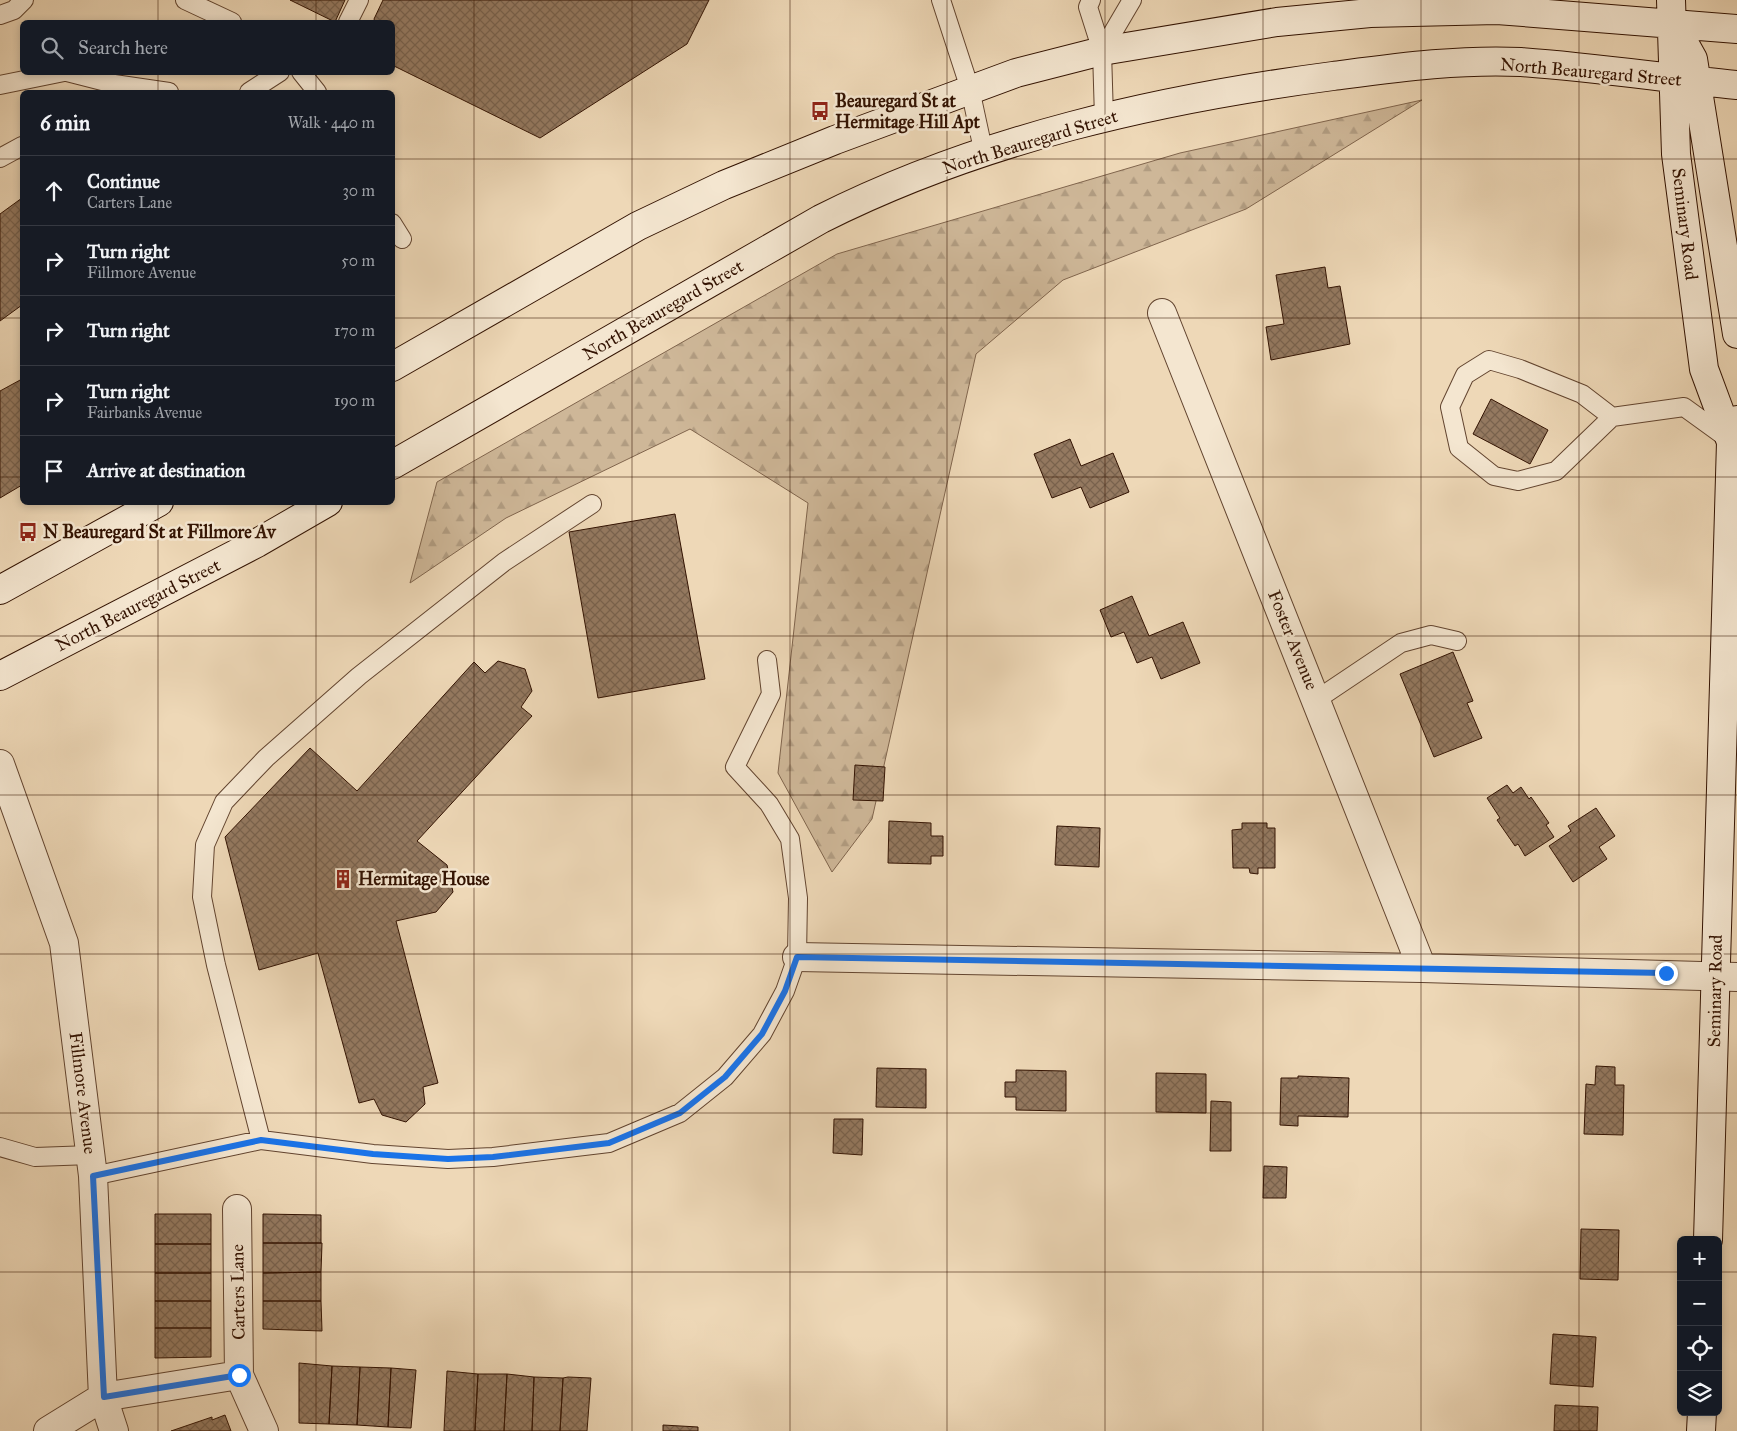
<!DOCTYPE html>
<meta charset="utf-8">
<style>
body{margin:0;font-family:"IM FELL Great Primer",serif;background:#242831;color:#f1f3f6}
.controls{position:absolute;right:15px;bottom:15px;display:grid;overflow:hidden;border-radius:8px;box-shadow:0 2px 8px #0003}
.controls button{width:45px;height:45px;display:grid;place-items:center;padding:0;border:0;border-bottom:1px solid #363941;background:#171b24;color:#f1f3f6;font:25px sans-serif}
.stop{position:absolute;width:15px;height:15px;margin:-11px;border:4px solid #1a73e8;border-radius:50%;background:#fff}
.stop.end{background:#1a73e8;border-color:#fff;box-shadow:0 1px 5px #0008}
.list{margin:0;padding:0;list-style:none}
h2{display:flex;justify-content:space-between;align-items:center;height:65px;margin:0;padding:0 20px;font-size:21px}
h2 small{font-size:16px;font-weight:400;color:#9ea1a6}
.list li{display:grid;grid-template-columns:32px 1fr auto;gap:15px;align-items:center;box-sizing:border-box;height:70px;padding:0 20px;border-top:1px solid #363941}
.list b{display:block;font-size:19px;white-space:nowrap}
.list p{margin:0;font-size:16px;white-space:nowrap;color:#9ea1a6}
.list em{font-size:16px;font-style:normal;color:#9ea1a6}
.icon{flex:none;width:28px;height:28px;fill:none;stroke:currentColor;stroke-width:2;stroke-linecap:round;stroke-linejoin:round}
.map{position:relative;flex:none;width:1737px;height:1431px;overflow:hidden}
.search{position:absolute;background:#171b24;box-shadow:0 2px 8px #0003;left:20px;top:20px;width:375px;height:55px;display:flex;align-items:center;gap:12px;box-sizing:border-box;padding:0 18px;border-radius:8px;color:#9ea1a6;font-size:19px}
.panel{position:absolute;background:#171b24;box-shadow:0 2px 8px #0003;left:20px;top:90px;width:375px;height:415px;border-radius:8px}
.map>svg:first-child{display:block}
</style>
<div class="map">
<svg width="1737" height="1431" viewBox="0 0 1737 1431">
<defs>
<pattern id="forest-firs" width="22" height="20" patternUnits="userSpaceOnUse" patternTransform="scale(1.25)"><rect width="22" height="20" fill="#ceb798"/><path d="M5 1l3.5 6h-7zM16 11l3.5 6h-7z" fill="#b19c81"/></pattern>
<pattern id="building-cross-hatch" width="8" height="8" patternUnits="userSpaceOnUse" patternTransform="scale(1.25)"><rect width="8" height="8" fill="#947960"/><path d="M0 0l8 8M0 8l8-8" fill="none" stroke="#79624d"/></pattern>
</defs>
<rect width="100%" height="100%" fill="#eed8b7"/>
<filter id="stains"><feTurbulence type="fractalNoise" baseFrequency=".004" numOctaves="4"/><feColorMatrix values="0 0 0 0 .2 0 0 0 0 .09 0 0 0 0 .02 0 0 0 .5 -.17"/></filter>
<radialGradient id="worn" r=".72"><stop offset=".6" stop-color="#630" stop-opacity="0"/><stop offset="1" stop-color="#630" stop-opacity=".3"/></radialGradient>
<path fill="url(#forest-firs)" stroke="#80654d" d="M1422,100L1246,209L1063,280L976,354L872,819L832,872L778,773L808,503L690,429L506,518L410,583L437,482L837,254L1180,153Z"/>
<path fill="url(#building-cross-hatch)" stroke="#331302" d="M290,0H345L335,22Z
M383,0H709L687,44L540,138L392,65V22H375L374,19Z
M22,198V305L0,321V214Z
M1325,267L1328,288L1340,286L1350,344L1271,360L1266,327L1284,324L1276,275Z
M22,379V485L0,498V391Z
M1491,399L1548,430L1530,464L1473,434Z
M1070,439L1081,466L1113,453L1129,492L1090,508L1081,487L1052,498L1034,454Z
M675,514L705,679L598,698L569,532Z
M1132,596L1149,636L1183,622L1200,663L1161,679L1152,657L1137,663L1124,632L1111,637L1100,610Z
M1453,652L1473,701L1467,703L1482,738L1434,757L1400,674Z
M498,661L525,669L532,691L521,707L532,716L417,841L447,865L453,892L436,912L396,921L438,1083L423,1087L425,1104L406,1122L382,1115L374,1099L359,1103L318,953L259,970L225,837L310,748L357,791L474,662L485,673Z
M855,765L885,767L883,801L853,800Z
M1507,785L1513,793L1521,787L1529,799L1531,797L1549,823L1546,825L1554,837L1525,856L1518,844L1515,846L1497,820L1500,818L1487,798Z
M1596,808L1615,836L1599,847L1607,859L1573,882L1549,846L1571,831L1568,826Z
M889,821L931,823V836H943V856H931V864L888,863Z
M1242,823H1267V828H1275V868H1258V874L1250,873L1249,868H1233L1232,830L1242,829Z
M1057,826L1100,828L1099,867L1055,865Z
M1596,1066L1615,1067V1085H1624L1623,1135L1584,1134L1586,1084L1595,1085Z
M877,1068L926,1069V1108L876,1107Z
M1016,1070L1066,1071V1111L1016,1110V1097H1005V1082H1016Z
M1156,1073L1206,1074V1113L1156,1112Z
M1298,1076L1349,1078L1348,1117L1298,1116V1126L1280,1125L1281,1078H1298Z
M1211,1101L1231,1102V1151H1210Z
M834,1119H863L862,1155L833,1153Z
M1264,1166L1287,1167L1286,1198H1263Z
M155,1214H211V1244H155Z
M263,1214L321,1215V1243H263Z
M1581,1229L1619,1230L1618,1280L1580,1279Z
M263,1243H322L321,1272L263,1273Z
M155,1244H211V1273H155Z
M321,1272V1301H263V1273Z
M155,1273H211V1301H155Z
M155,1301H211V1328H155Z
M263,1301H321L322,1331L263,1329Z
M155,1328H211V1357L155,1358Z
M1553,1334L1596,1337L1593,1387L1550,1384Z
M299,1363L332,1366L329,1424L299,1423Z
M332,1366L360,1367L357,1425L329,1424Z
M360,1367L391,1368L388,1427L357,1425Z
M391,1368L416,1370L411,1428L388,1427Z
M447,1371L478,1374L475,1431H444Z
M478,1374H507L504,1431H475Z
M507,1374L534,1377L532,1431H504Z
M534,1377L563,1378L560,1431H532Z
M568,1377L591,1378L587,1431H560L563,1378Z
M1555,1405L1598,1407L1597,1431H1554Z
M225,1415L231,1431H171L212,1417V1420Z
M663,1425L698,1427V1431H663Z"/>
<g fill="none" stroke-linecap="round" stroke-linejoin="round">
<g stroke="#62442f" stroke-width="20">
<path id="service" d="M185,0L232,22
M941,0L970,89L984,154
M1091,0L1088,7L1102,51L1104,118
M0,15L14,10L24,0
M348,22L359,0
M1102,51L1132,0
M67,72L114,84L169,92
M301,72L317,92
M0,85L64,72
M249,92L280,72
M0,158L22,146
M392,223L402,239
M1612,417L1556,471L1518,481L1494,476L1459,448L1450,407L1465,375L1489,360L1520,369L1582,394L1612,417L1684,407L1731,441
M1316,700L1401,643L1431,635L1457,641
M261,1140L216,965L202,897L205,845L224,802L266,758L359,676L504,562L592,504
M0,1147L35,1157L91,1155
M93,1176L261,1140L373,1154L448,1159L493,1157L609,1143L680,1113L725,1077L762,1034L785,991L797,957L798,898L790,839L769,804L735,767L771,694L767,660"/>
</g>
<g stroke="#62442f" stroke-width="30">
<path id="minor" d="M1162,313L1422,968
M0,764L64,943L93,1176L103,1397L114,1431
M797,957L1422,968L1737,977
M237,1209L239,1375L264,1431
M48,1431L103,1397L239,1375"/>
</g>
<g stroke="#331302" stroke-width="30">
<path id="secondary" d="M1671,0L1676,154L1704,369L1731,442
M1674,25L1693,59L1737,334
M392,367L638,226L724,185L835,140L1016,73L1102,51L1277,22L1370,13L1497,10L1737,29
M392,465L821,219C980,139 1158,99 1333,76C1395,68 1458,59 1521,62C1593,67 1665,78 1737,85
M0,590L159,502
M0,676L257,543L328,502
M1708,1240L1731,442L1737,420
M1701,1431L1702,1412"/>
</g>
<use href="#service" stroke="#f4e6d0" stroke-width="18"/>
<use href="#minor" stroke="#f4e6d0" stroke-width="28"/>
<use href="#secondary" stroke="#f4e6d0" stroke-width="28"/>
</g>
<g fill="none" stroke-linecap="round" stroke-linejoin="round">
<path stroke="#1a73e8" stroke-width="6" d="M239,1375L104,1397L93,1176L261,1140L373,1154L448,1159L493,1157L609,1143L680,1113L725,1077L762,1034L785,991L797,957L1666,973"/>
</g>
<path fill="none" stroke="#331302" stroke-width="1" stroke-opacity="0.55" d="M158,0V22M316,0V22M474,0V1431M632,0V1431M790,0V1431M947,0V1431M1105,0V1431M1263,0V1431M1421,0V1431M1579,0V1431M158,72V92M316,72V92M0,159H22M392,159H1737M0,318H22M392,318H1737M0,477H22M392,477H1737M158,502V1431M316,502V1431M0,636H1737M0,795H1737M0,954H1737M0,1113H1737M0,1272H1681M1718,1272H1737"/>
<defs>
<g id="bus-bare" transform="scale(1.5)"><path d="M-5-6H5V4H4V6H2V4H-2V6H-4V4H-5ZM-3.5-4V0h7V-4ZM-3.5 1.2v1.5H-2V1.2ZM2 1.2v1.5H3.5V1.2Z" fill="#8f2418" stroke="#f4e6d0" stroke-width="2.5" paint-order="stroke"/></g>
<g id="building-bare" transform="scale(1.5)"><path d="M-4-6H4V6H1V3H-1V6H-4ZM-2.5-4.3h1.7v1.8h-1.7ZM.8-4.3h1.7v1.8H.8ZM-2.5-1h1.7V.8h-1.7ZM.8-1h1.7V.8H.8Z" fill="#8f2418" stroke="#f4e6d0" stroke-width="2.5" paint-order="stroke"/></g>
</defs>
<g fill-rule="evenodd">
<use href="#bus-bare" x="820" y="111"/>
<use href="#bus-bare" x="28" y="532"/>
<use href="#building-bare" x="343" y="879"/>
</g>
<g text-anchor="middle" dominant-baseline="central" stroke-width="5" stroke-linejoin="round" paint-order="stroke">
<g font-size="18" fill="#331302" stroke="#f4e6d0">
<text transform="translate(1591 72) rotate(5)">North Beauregard Street</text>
<text transform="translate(1030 142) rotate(-17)">North Beauregard Street</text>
<text transform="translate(1685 224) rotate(83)">Seminary Road</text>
<text transform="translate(663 310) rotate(-30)">North Beauregard Street</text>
<text transform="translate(138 605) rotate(-27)">North Beauregard Street</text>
<text transform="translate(1293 640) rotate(68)">Foster Avenue</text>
<text transform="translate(1715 991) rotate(-89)">Seminary Road</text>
<text transform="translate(83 1093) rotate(83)">Fillmore Avenue</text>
<text transform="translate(238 1292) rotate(-91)">Carters Lane</text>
</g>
<g font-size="18" font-weight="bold" fill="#331302" stroke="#f4e6d0" text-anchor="start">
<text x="835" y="101">Beauregard St at<tspan x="835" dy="21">Hermitage Hill Apt</tspan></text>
<text x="43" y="532">N Beauregard St at Fillmore Av</text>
<text x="358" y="879">Hermitage House</text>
</g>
</g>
<rect width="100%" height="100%" filter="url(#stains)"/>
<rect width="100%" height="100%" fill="url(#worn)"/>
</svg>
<div class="controls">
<button>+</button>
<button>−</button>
<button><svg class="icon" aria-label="locate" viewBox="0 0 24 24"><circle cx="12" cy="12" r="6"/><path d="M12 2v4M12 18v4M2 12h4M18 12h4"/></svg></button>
<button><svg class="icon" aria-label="layers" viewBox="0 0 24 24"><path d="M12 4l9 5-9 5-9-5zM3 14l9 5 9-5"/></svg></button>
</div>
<div class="stop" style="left:239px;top:1375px"></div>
<div class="stop end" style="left:1666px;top:973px"></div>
<div class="search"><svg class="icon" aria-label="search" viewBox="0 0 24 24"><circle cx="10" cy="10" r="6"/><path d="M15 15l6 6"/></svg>Search here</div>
<section class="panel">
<h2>6 min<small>Walk · 440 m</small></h2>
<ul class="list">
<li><svg class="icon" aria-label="ahead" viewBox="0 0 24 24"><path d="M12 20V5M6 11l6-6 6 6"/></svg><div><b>Continue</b><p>Carters Lane</p></div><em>30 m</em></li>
<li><svg class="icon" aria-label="right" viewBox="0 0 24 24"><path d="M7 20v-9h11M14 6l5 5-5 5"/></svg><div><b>Turn right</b><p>Fillmore Avenue</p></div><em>50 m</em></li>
<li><svg class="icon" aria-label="right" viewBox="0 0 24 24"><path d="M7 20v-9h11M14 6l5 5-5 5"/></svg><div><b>Turn right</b></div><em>170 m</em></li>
<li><svg class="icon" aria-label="right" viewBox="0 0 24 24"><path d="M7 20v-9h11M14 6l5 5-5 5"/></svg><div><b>Turn right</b><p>Fairbanks Avenue</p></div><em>190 m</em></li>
<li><svg class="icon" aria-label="arrive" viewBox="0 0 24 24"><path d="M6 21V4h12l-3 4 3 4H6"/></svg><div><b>Arrive at destination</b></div></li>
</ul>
</section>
</div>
